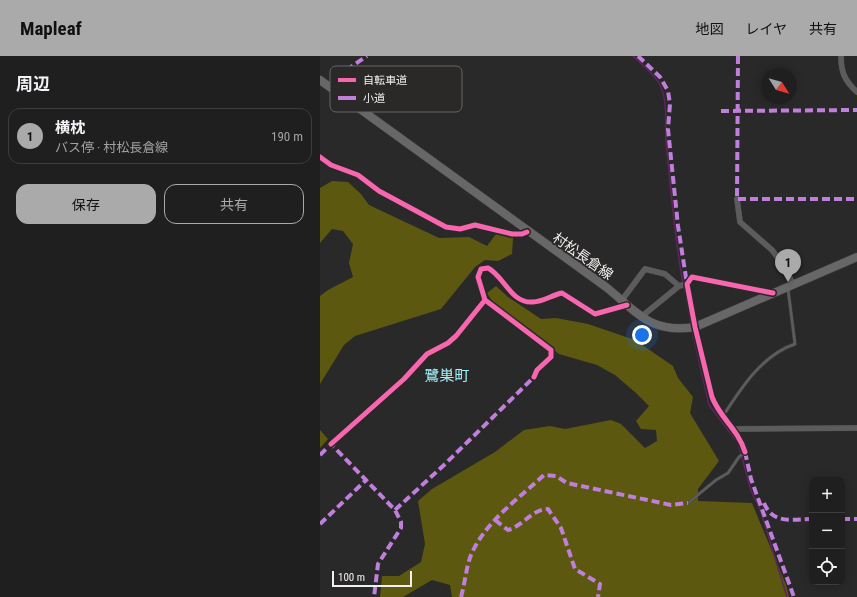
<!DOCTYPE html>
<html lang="ja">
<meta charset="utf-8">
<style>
body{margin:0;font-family:"Roboto Condensed","Noto Sans JP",sans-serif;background:#2d2c2c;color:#f1f3f6}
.controls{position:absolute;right:12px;bottom:12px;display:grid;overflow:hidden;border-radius:8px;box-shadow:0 2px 10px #0003}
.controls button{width:36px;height:36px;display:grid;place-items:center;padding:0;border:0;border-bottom:1px solid #3d3d3d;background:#201f1f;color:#f1f3f6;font:20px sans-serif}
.compass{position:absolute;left:441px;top:12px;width:36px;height:36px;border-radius:50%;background:#201f1f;box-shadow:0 2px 10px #0003;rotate:127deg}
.scale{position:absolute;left:12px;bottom:10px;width:80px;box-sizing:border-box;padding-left:4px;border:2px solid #f1efef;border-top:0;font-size:11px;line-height:14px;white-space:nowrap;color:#f1efef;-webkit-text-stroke:3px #2b2928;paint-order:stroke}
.you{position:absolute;left:322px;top:279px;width:14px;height:14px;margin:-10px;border:3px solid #fff;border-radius:50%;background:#1a73e8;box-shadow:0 0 0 6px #1a73e833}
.badge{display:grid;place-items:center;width:26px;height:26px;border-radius:50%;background:#abaaaa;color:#111;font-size:13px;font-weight:700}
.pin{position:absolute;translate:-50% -33px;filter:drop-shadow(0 1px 2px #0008)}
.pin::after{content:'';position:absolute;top:21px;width:14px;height:12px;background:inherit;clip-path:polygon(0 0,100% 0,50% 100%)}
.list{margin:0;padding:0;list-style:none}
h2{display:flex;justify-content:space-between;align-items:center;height:52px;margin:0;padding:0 16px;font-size:17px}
h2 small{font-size:13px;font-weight:400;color:#a2a2a4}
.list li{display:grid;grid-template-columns:26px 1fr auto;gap:12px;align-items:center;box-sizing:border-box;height:56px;margin:0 8px 8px;padding:0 8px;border:1px solid #3d3d3d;border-radius:12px}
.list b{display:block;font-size:15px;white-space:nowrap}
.list p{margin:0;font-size:13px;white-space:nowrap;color:#a2a2a4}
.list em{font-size:13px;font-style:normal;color:#a2a2a4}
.actions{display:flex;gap:8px;padding:12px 16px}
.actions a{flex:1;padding:9px 0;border:1px solid #abaaaa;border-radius:12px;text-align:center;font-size:14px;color:#abaaaa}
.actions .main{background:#abaaaa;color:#111}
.icon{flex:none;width:22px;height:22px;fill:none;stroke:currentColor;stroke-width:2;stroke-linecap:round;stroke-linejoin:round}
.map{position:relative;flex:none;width:537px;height:541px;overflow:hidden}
header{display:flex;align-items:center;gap:24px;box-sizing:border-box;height:56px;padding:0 20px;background:#abaaaa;color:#111}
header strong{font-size:19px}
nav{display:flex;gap:22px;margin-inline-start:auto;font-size:14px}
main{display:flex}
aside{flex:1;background:#201f1f}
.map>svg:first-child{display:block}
</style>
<header>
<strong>Mapleaf</strong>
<nav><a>地図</a><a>レイヤ</a><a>共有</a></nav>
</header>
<main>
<aside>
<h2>周辺<small></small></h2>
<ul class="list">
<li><span class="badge">1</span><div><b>横枕</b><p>バス停 · 村松長倉線</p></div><em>190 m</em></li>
</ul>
<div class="actions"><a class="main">保存</a><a>共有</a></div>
</aside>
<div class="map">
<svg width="537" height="541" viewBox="0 0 537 541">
<rect width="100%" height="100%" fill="#2a2929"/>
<path fill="#5c580f" d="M12,125L28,126L41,138L49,149L119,182L149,181L167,190L176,178L193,182L192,198L178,205L165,204L155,211L121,253L35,280L24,289L0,328V240L8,234L33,221L29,207L33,188L23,175L12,173L0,187V132Z
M176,230L188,241L221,263L236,262L268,268L315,284L353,310L358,322L373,341L370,357L399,405L378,433V445L432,447L466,529L469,541H132L130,529L112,524L83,541H60L62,520H79L101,506L105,488L98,445L112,433L175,396L204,374L230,370L245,373L291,364L301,368L325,392L337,385L336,374L321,373L316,365L329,350L316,337L295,319L277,309L239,298L174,248L167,237Z
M0,374L8,383L0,392Z"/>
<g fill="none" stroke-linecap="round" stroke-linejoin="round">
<path stroke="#5e255d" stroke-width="1.5" d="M313,0C322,9 334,17 340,29C348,45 345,67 346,85C351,133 354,180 363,227
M364,231L371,268
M372,274L389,349L418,387L431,435L440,453L467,541"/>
<g stroke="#464545" stroke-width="3.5">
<path id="service" d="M403,360C421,332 442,299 475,288L468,233
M368,447L396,424L408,417L419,401L425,396"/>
</g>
<g stroke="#464545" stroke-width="6">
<path id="minor" d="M521,0C521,17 525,25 537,36
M0,101L11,109L38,119L59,135L126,171L140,173L155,169L192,178H202L207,176
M417,143L420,166L452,194L464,210L473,228
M302,244L325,213L345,218L359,230
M321,261L359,230L367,228
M214,321L217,314L231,301V294L165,244L158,221L161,213L168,212C184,220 191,248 213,246C223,246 232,239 242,237L275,258L307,249
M415,373L537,372
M11,388L84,323L107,298L128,287L136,280L165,244
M425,396C418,373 400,362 392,341L375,271L367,228L372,221L453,237"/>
</g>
<g stroke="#464545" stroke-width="9">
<path id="secondary" d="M0,24L286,231C317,256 330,278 375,271L537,201"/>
</g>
<use href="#service" stroke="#5c5c5c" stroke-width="2.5"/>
<use href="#minor" stroke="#5c5c5c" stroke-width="5.5"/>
<use href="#secondary" stroke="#686767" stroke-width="8"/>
<path stroke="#c07fdc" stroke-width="4" stroke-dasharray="8 4" stroke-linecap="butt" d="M318,0L340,21L348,35L350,48L348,73L358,170L367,228
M418,0L417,143H537
M16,35L22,17L47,0
M401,55L537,54
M425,396L431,423L474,541
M0,399L11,388L75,454L81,466V472L58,508L54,541
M444,447C453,469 472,463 492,463
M75,454L124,409L214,321
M522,463H537
M175,464L188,474C203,470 212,453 228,453L241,472L255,513L280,528L278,541
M0,468L46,424
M141,541C145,527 146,512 151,499C165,466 198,443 224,419L236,420L247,427L351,449L368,447"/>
<g stroke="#2b2928" stroke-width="8">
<path id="cycleway" d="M0,101L11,109L38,119L59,135L126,171L140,173L155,169L192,178H202L207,176
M214,321L217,314L231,301V294L165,244L158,221L161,213L168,212C184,220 191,248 213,246C223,246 232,239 242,237L275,258L307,249
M11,388L84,323L107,298L128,287L136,280L165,244
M425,396C418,373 400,362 392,341L375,271L367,228L372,221L453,237"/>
</g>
<use href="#cycleway" stroke="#f766af" stroke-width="5"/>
</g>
<g text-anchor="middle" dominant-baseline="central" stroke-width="3.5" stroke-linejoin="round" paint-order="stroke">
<g font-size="14" fill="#f1efef" stroke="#2b2928">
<text transform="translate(263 200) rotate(35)">村松長倉線</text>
</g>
<g font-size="15" fill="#a1f1fe" stroke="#2b2928">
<text x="127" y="320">鷺巣町</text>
</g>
</g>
<rect x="10" y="10" width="132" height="46" rx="6" fill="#2b2928" stroke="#666464" stroke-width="1"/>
<rect x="18" y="22" width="18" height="4" fill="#f766af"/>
<rect x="18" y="40" width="18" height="4" fill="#c07fdc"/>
<g font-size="11" fill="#f1efef">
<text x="43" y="28">自転車道</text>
<text x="43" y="46">小道</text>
</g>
</svg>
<div class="controls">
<button>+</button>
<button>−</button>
<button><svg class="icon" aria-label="locate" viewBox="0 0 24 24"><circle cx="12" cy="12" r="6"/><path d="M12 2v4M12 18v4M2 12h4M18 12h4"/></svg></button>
</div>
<svg class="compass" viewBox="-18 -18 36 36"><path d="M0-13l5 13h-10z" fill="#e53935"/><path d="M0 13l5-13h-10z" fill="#a2a2a4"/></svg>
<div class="scale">100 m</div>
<div class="you"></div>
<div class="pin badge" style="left:468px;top:226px">1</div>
</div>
</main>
